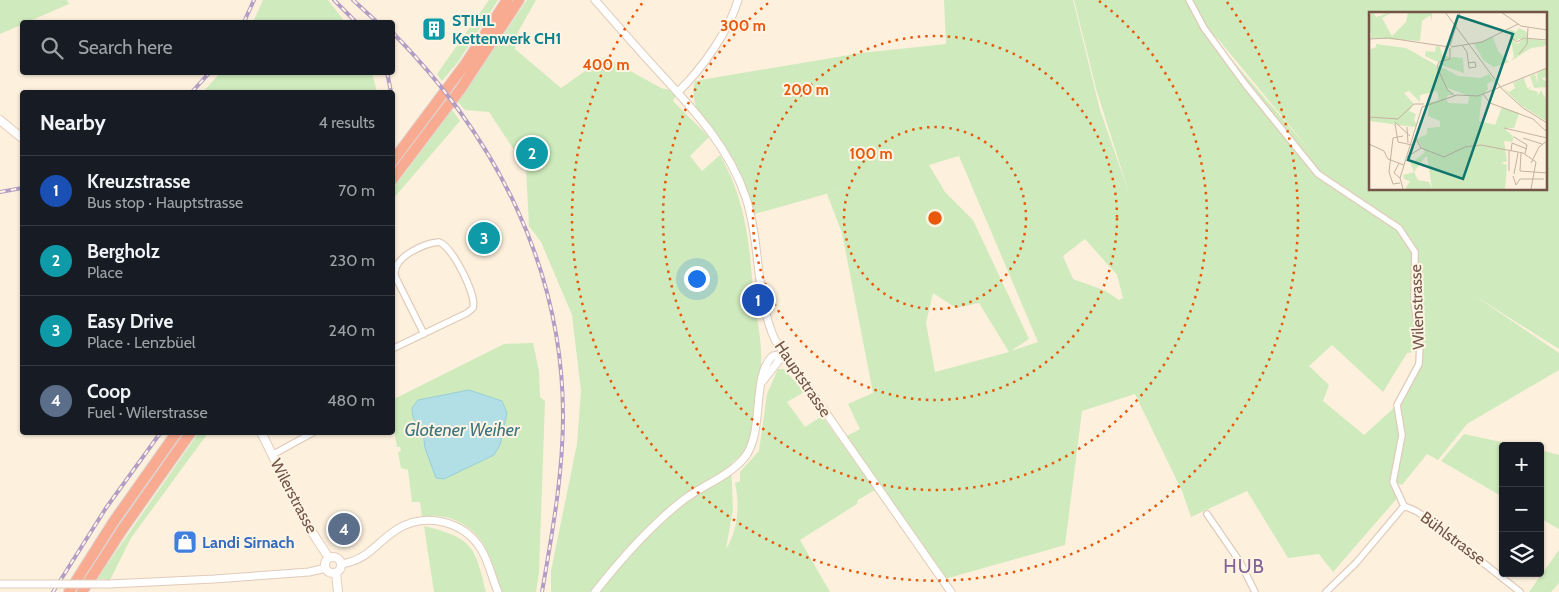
<!DOCTYPE html>
<meta charset="utf-8">
<style>
body{margin:0;font-family:Cabin,sans-serif;background:#20242c;color:#f1f3f6}
.controls{position:absolute;right:15px;bottom:15px;display:grid;overflow:hidden;border-radius:5px;box-shadow:0 1px 4px #0004}
.controls button{width:45px;height:45px;display:grid;place-items:center;padding:0;border:0;border-bottom:1px solid #363941;background:#171b24;color:#f1f3f6;font:25px sans-serif}
.you{position:absolute;left:696px;top:278px;width:18px;height:18px;margin:-12px;border:4px solid #fff;border-radius:50%;background:#1a73e8;box-shadow:0 0 0 8px #1a73e833}
.badge{display:grid;place-items:center;width:32px;height:32px;border-radius:50%;background:#eb623e;color:#fff;font-size:16px;font-weight:700}
.pin{position:absolute;translate:-50% -50%;border:2px solid #fff;box-shadow:0 1px 5px #0006}
.list{margin:0;padding:0;list-style:none}
h2{display:flex;justify-content:space-between;align-items:center;height:65px;margin:0;padding:0 20px;font-size:21px}
h2 small{font-size:16px;font-weight:400;color:#9ea1a6}
.list li{display:grid;grid-template-columns:32px 1fr auto;gap:15px;align-items:center;box-sizing:border-box;height:70px;padding:0 20px;border-top:1px solid #363941}
.list b{display:block;font-size:19px;white-space:nowrap}
.list p{margin:0;font-size:16px;white-space:nowrap;color:#9ea1a6}
.list em{font-size:16px;font-style:normal;color:#9ea1a6}
.icon{flex:none;width:28px;height:28px;fill:none;stroke:currentColor;stroke-width:2;stroke-linecap:round;stroke-linejoin:round}
.map{position:relative;flex:none;width:1559px;height:592px;overflow:hidden}
.search{position:absolute;background:#171b24;box-shadow:0 1px 4px #0004;left:20px;top:20px;width:375px;height:55px;display:flex;align-items:center;gap:12px;box-sizing:border-box;padding:0 18px;border-radius:5px;color:#9ea1a6;font-size:19px}
.panel{position:absolute;background:#171b24;box-shadow:0 1px 4px #0004;left:20px;top:90px;width:375px;height:345px;border-radius:5px}
.map>svg:first-child{display:block}
</style>
<div class="map">
<svg width="1559" height="592" viewBox="0 0 1559 592">
<rect width="100%" height="100%" fill="#fdf0dd"/>
<path fill="#cfeabc" fill-rule="evenodd" d="M0,0H67L69,4L0,34Z
M263,0H328L345,22H253Z
M489,0H498L458,62L442,81L437,74Z
M527,0H536L518,32L515,49L561,88L605,57L661,88L678,92L673,101L709,137L690,156L702,171L720,155C745,198 750,244 753,292C755,311 760,330 761,349C762,375 757,428 744,451C741,456 735,460 731,464L733,509L726,549C738,530 740,505 735,483L740,481V472L759,451L767,394L778,369H784L804,392L787,402L805,427L822,416L875,490L858,500L857,504L800,540L830,592H551V571L577,444L581,391L572,315L541,242L529,226L526,168L489,112L465,110L458,102Z
M944,0H1073L1100,110L1129,193L1097,92L1074,0H1559V349L1472,294L1559,353V370L1467,424L1438,460L1427,454L1402,485L1394,482L1399,496L1333,572L1319,554L1288,558L1247,491L1191,517L1182,491L1135,394L1082,411L1065,545L945,579L843,438L860,429L848,404L873,393L842,233L827,194L876,180L751,215C747,204 745,191 740,181C726,152 685,114 695,81L861,53L946,44ZM1370,14H1545V189H1370ZM1207,31L1218,39L1313,154ZM959,156L1038,342L1011,351L1029,339L973,220L945,192L929,165ZM1085,239L1117,275L1123,298L1119,300L1106,291L1073,279L1063,256ZM933,293L956,308L979,303L1009,352L935,372L926,323ZM1332,345L1383,392L1407,353L1419,351L1408,384L1397,405L1364,435L1323,401L1329,385L1309,366Z
M220,73H372L377,92H203Z
M452,110L460,121L393,199V189Z
M533,343L539,371L540,397L545,401L539,572L536,592H501C496,578 493,564 487,551C477,527 448,511 422,517L420,502H412L408,470L401,468L398,452L401,451L400,447H397L393,426L392,400L504,344Z
M199,432L208,433L131,538L110,580L97,579Z
M1464,434L1520,446H1503V497L1441,461Z
M1540,450L1559,455V529L1540,518Z
M424,526C472,538 475,545 486,592H434Z
M1559,550V583L1551,592H1529Z"/>
<path fill="#b2dfe6" stroke="#98cfd8" d="M469,390L502,401L507,413L500,445L494,455L444,479L436,478L425,448L423,431L413,418L412,408L418,400Z"/>
<g fill="none" stroke-linecap="round" stroke-linejoin="round">
<g stroke="#e0cbba" stroke-width="8">
<path id="minor" d="M1189,0L1204,28L1245,84L1318,174L1399,228L1415,252L1414,302L1420,343L1419,364L1397,405L1402,435L1393,482L1404,506
M392,349L467,313L473,308C477,295 452,246 439,242C423,243 389,259 396,278L424,334
M272,455L314,432
M1207,514L1240,562L1255,592
M1326,592L1356,563L1404,506L1416,511L1428,519L1520,592"/>
</g>
<g stroke="#e0cbba" stroke-width="9">
<path id="tertiary" d="M595,0C616,24 637,48 658,71C694,110 729,147 746,198C761,244 755,296 775,340L951,592
M678,92C701,70 729,31 738,0
M762,382L784,354
M342,564C369,559 375,544 396,530C424,512 463,520 481,549C489,562 492,578 498,592
M0,584H49
M109,584L214,579L309,572L326,568
M595,592C621,559 649,527 682,501C702,485 733,475 747,454C764,427 752,373 773,356L784,354"/>
</g>
<g stroke="#e7ceba" stroke-width="10">
<path id="secondary" d="M0,120L22,138
M261,432L306,523L329,558
M325 565a8 8 0 1 1 16 0a8 8 0 1 1-16 0Z
M336,573L338,592"/>
</g>
<g stroke="#ddd6d3" stroke-width="12">
<path id="motorway" d="M392,162L466,63L507,0
M392,180L460,90L519,0
M69,592L114,521L177,432
M82,592L122,530L191,432"/>
</g>
<use href="#minor" stroke="#fff" stroke-width="5.5"/>
<use href="#tertiary" stroke="#fff" stroke-width="7"/>
<use href="#secondary" stroke="#fff" stroke-width="8"/>
<use href="#motorway" stroke="#f9ab92" stroke-width="10"/>
<g stroke="#b29ec4" stroke-width="4">
<path id="rail" d="M334,0L356,22
M353,0L377,22
M244,22L254,0
M392,32C495,136 563,267 563,416C563,475 552,534 542,592
M387,72L391,92
M192,92L210,72
M0,192L22,188
M53,592L106,508L161,432"/>
</g>
<use href="#rail" stroke="#fff4e4" stroke-width="2" stroke-dasharray="5.5" stroke-linecap="butt"/>
<g stroke="#e0cbba" stroke-width="9" stroke-linecap="butt">
<path id="tertiary-bridge" d="M49,584H109"/>
</g>
<use href="#tertiary-bridge" stroke="#fff" stroke-width="7"/>
</g>
<g fill="none" stroke="#e8590c" stroke-width="2.5" stroke-dasharray="2.5 5">
<circle cx="935" cy="218" r="91"/>
<circle cx="935" cy="218" r="182"/>
<path d="M1099 1A272 272 0 1 1 771 1"/>
<path d="M1227 2A363 363 0 1 1 643 2"/>
</g>
<defs>
<g id="building-square" transform="scale(1.25)"><rect x="-9" y="-9" width="18" height="18" rx="4" fill="#0f9aa8" stroke="#fff4e4"/><path d="M-4-6H4V6H1V3H-1V6H-4ZM-2.5-4.3h1.7v1.8h-1.7ZM.8-4.3h1.7v1.8H.8ZM-2.5-1h1.7V.8h-1.7ZM.8-1h1.7V.8H.8Z" fill="#fff"/></g>
<g id="shop-square" transform="scale(1.25)"><rect x="-9" y="-9" width="18" height="18" rx="4" fill="#3f7fe0" stroke="#fff4e4"/><path d="M-5-2.5h2.3a2.7 3.5 0 0 1 5.4 0H5L5.5 6h-11ZM-1.5-2.5h3a1.5 2.3 0 0 0-3 0Z" fill="#fff"/></g>
</defs>
<g fill-rule="evenodd">
<use href="#building-square" x="434" y="29"/>
<use href="#shop-square" x="185" y="542"/>
</g>
<g text-anchor="middle" dominant-baseline="central" stroke-width="4" stroke-linejoin="round" paint-order="stroke">
<g font-size="16" font-weight="bold" fill="#0d838f" stroke="#fff4e4" text-anchor="start">
<text x="452" y="20">STIHL<tspan x="452" dy="18">Kettenwerk CH1</tspan></text>
</g>
<g font-size="16" fill="#725546" stroke="#fff4e4">
<text transform="translate(1417 307) rotate(-92)">Wilenstrasse</text>
<text transform="translate(803 379) rotate(56)">Hauptstrasse</text>
<text transform="translate(294 496) rotate(62)">Wilerstrasse</text>
<text transform="translate(1453 538) rotate(37)">Bühlstrasse</text>
</g>
<g font-size="16" font-weight="bold" fill="#366cbe" stroke="#fff4e4" text-anchor="start">
<text x="202" y="542">Landi Sirnach</text>
</g>
<g font-size="18" font-style="italic" fill="#3c7680" stroke="#fff4e4">
<text x="462" y="430">Glotener Weiher</text>
</g>
<g font-size="19" letter-spacing="1" fill="#836196" stroke="#fff4e4">
<text x="1244" y="566">HUB</text>
</g>
</g>
<g transform="translate(1369 12)">
<rect width="178" height="178" fill="#fdf0dd"/>
<path d="M4,0L7,5L23,0L13,6L23,24L37,10L39,0H63V9L61,3L53,9L51,29L2,26L0,4ZM150,16L158,20V25L144,29L149,32L155,26L177,29V33H172L177,34L162,36L142,49L145,45L140,17L147,20ZM124,25L129,39L140,50L125,55L115,49L105,32ZM7,32L37,36L67,53V56L69,53L89,64L111,66L120,62L128,74L123,69L118,72L119,77L113,84L110,109L126,113L133,95L150,101L145,116H135L145,125L143,130L135,129L138,149L132,151L138,153L136,177H36L41,169L35,167L34,163L45,160L39,146L44,150L56,140L48,127L58,122V116L71,115V109L59,104L60,91L70,88L68,79L51,83V90L40,79L35,81L45,92L40,99L47,102L45,108L48,113L45,115L0,109V38L7,35ZM76,75L100,84L99,92L80,91L77,88L79,83H85ZM57,144L58,145L63,176L60,170L49,168L45,160ZM67,34L71,35L73,43L81,45L80,47L69,50L56,44L57,39L66,40ZM84,45L94,46L95,61L69,52ZM177,56V65L173,67L177,69V75L165,79L176,75L165,76L161,64L166,62L169,72L168,61ZM155,66L158,76L163,75L159,77L169,80L168,85L172,78L176,86L177,79V109L153,94L133,75L140,80L146,76L144,71Z" fill="#cfeabc" fill-rule="evenodd"/>
<path fill="none" stroke="#c5b2a1" stroke-width="1" d="M76,0L133,77L154,96L178,111M132,0L152,14L178,18M143,26L148,30L155,26L178,28M0,27L20,26L80,35M93,33L98,40L100,56L107,55L106,50L99,51M81,34L91,0M82,35L113,30L149,12M81,36V47L70,50L68,55L78,77L86,84M150,42L158,32L159,16M114,82L121,91L164,107L178,120M0,105L29,107L45,92H55M26,110L41,124M26,112L29,130L43,133M38,115L39,131M135,116L178,126M145,125L158,133L156,142M154,126L173,132M0,132L15,139L19,147L35,153M52,136L75,145L96,135L112,133L154,141L167,150M140,139V159M142,139L143,131L158,137M152,141L151,159L178,161M38,145L52,136L46,125M30,151L25,161L31,166M162,151L170,135L178,129M145,162L149,141M144,164L147,173L151,167H175M31,171L24,172L20,160L24,126L34,124M34,177L31,166L53,95L88,83L109,84L178,56M162,177L167,150"/>
<path fill="#0f766e" fill-opacity="0.15" stroke="#0f766e" stroke-width="2.5" d="M89,4L144,22L94,167L39,148Z"/>
<rect width="178" height="178" fill="none" stroke="#725546" stroke-width="2.5"/>
</g>
<circle cx="935" cy="218" r="8" fill="#e8590c" stroke="#fff4e4" stroke-width="2.5"/>
<g font-size="15" text-anchor="middle" font-weight="bold" fill="#e8590c" stroke="#fff4e4" stroke-width="4" stroke-linejoin="round" paint-order="stroke">
<text x="743" y="31">300 m</text>
<text x="606" y="70">400 m</text>
<text x="806" y="95">200 m</text>
<text x="871" y="159">100 m</text>
</g>
</svg>
<div class="controls">
<button>+</button>
<button>−</button>
<button><svg class="icon" aria-label="layers" viewBox="0 0 24 24"><path d="M12 4l9 5-9 5-9-5zM3 14l9 5 9-5"/></svg></button>
</div>
<div class="you"></div>
<div class="pin badge" style="left:758px;top:300px;background:#1a4fb4">1</div>
<div class="pin badge" style="left:532px;top:153px;background:#0f9aa8">2</div>
<div class="pin badge" style="left:484px;top:238px;background:#0f9aa8">3</div>
<div class="pin badge" style="left:344px;top:529px;background:#5c6f8a">4</div>
<div class="search"><svg class="icon" aria-label="search" viewBox="0 0 24 24"><circle cx="10" cy="10" r="6"/><path d="M15 15l6 6"/></svg>Search here</div>
<section class="panel">
<h2>Nearby<small>4 results</small></h2>
<ul class="list">
<li><span class="badge" style="background:#1a4fb4">1</span><div><b>Kreuzstrasse</b><p>Bus stop · Hauptstrasse</p></div><em>70 m</em></li>
<li><span class="badge" style="background:#0f9aa8">2</span><div><b>Bergholz</b><p>Place</p></div><em>230 m</em></li>
<li><span class="badge" style="background:#0f9aa8">3</span><div><b>Easy Drive</b><p>Place · Lenzbüel</p></div><em>240 m</em></li>
<li><span class="badge" style="background:#5c6f8a">4</span><div><b>Coop</b><p>Fuel · Wilerstrasse</p></div><em>480 m</em></li>
</ul>
</section>
</div>
